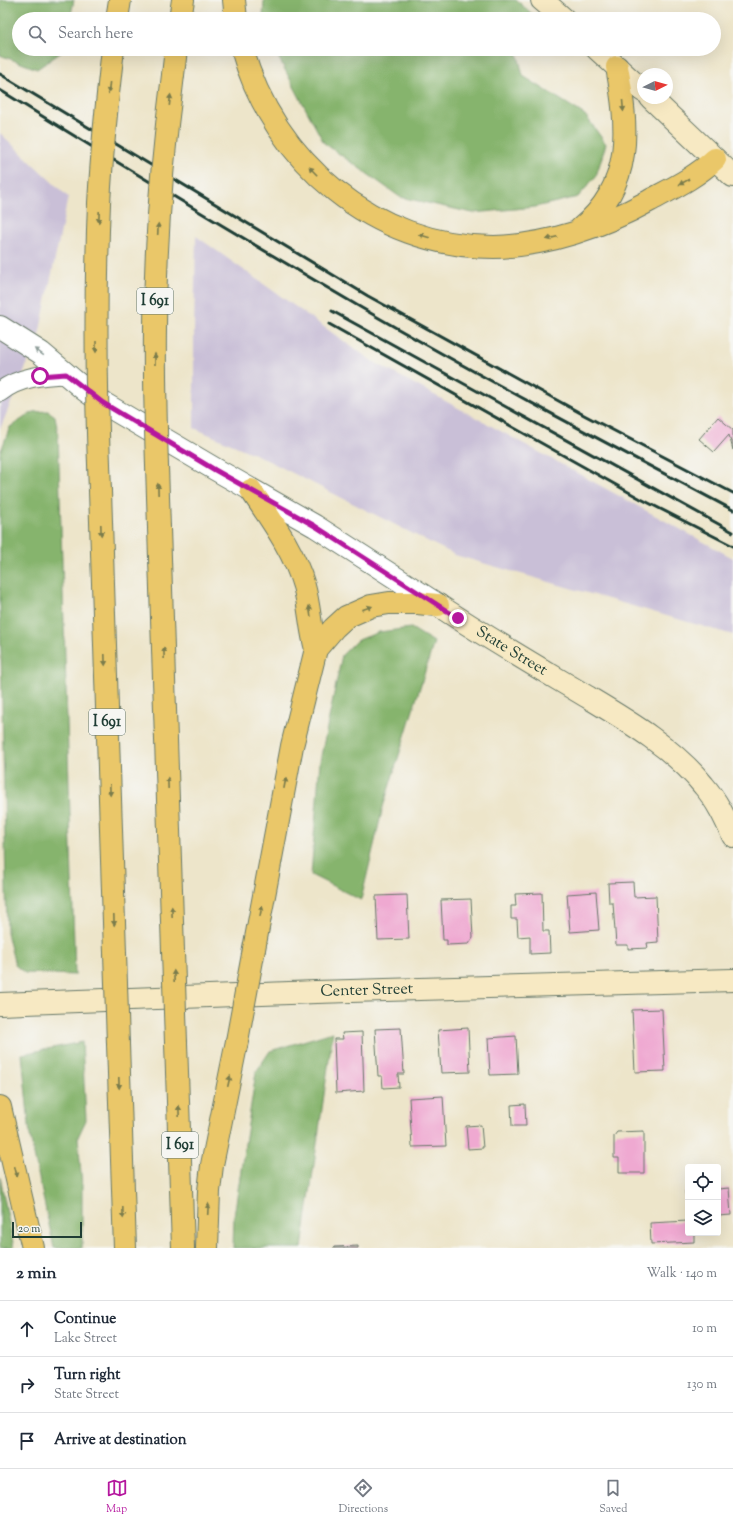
<!DOCTYPE html>
<meta charset="utf-8">
<style>
body{margin:0;font-family:"Sorts Mill Goudy",serif;background:#f2f2f3;color:#1f2937}
.controls{position:absolute;right:12px;bottom:12px;display:grid;overflow:hidden;border-radius:4px;box-shadow:0 4px 16px #0002}
.controls button{width:36px;height:36px;display:grid;place-items:center;padding:0;border:0;border-bottom:1px solid #e0e1e3;background:#fff;color:#1f2937;font:20px sans-serif}
.compass{position:absolute;left:637px;top:68px;width:36px;height:36px;border-radius:50%;background:#fff;box-shadow:0 4px 16px #0002;rotate:85deg}
.scale{position:absolute;left:12px;bottom:10px;width:70px;box-sizing:border-box;padding-left:4px;border:2px solid #1f3d34;border-top:0;font-size:11px;line-height:14px;white-space:nowrap;color:#1f3d34;-webkit-text-stroke:3px #f6f6f2;paint-order:stroke}
.stop{position:absolute;width:12px;height:12px;margin:-9px;border:3px solid #b5179e;border-radius:50%;background:#fff}
.stop.end{background:#b5179e;border-color:#fff;box-shadow:0 1px 4px #0008}
.list{margin:0;padding:0;list-style:none}
h2{display:flex;justify-content:space-between;align-items:center;height:52px;margin:0;padding:0 16px;font-size:17px}
h2 small{font-size:13px;font-weight:400;color:#747a83}
.list li{display:grid;grid-template-columns:26px 1fr auto;gap:12px;align-items:center;box-sizing:border-box;height:56px;padding:0 16px;border-top:1px solid #e0e1e3}
.list b{display:block;font-size:15px;white-space:nowrap}
.list p{margin:0;font-size:13px;white-space:nowrap;color:#747a83}
.list em{font-size:13px;font-style:normal;color:#747a83}
.icon{flex:none;width:22px;height:22px;fill:none;stroke:currentColor;stroke-width:2;stroke-linecap:round;stroke-linejoin:round}
.map{position:relative;flex:none;width:733px;height:1248px;overflow:hidden}
.search{position:absolute;background:#fff;box-shadow:0 4px 16px #0002;left:12px;right:12px;top:12px;height:44px;display:flex;align-items:center;gap:10px;box-sizing:border-box;padding:0 14px;border-radius:22px;color:#747a83;font-size:15px}
.sheet{height:220px;background:#fff}
nav{display:flex;justify-content:space-around;align-items:center;box-sizing:border-box;height:56px;border-top:1px solid #e0e1e3;background:#fff;font-size:11px;color:#747a83}
nav a{display:grid;justify-items:center;gap:2px}
nav .on{color:#b5179e}
.map>svg:first-child{display:block}
</style>
<div class="map">
<svg width="733" height="1248" viewBox="0 0 733 1248">
<rect width="100%" height="100%" fill="#f6f6f2"/>
<filter id="ink" filterUnits="userSpaceOnUse"><feTurbulence type="fractalNoise" baseFrequency=".025" numOctaves="2"/><feDisplacementMap in="SourceGraphic" scale="8" xChannelSelector="R" yChannelSelector="G"/><feConvolveMatrix kernelMatrix="1 2 1 2 8 2 1 2 1" color-interpolation-filters="sRGB"/></filter>
<filter id="wash" filterUnits="userSpaceOnUse"><feTurbulence type="fractalNoise" baseFrequency=".012" numOctaves="4" result="noise"/><feDisplacementMap in="SourceGraphic" scale="16" xChannelSelector="R" yChannelSelector="G"/><feGaussianBlur stdDeviation="0.9" result="paint"/><feColorMatrix in="noise" values="0 0 0 0 0 0 0 0 0 0 0 0 0 0 0 0 0 1.4 0 .05"/><feComposite in="paint" operator="in"/></filter>
<g filter="url(#wash)">
<rect width="100%" height="100%" fill="#ede5ca"/>
<path fill="#c9bfd7" d="M0,133L68,197L39,335L0,429Z
M196,236L372,361L733,558V635L455,555L259,456L194,428V330Z"/>
<path fill="#86b46d" stroke="#527850" d="M0,0H74L70,19H19V49H63V51L37,69L0,55Z
M264,0H516L538,19H263Z
M274,49H519L517,51L523,76L585,115L606,144L596,176L578,197L535,207L473,213L400,197L324,143Z
M48,411L55,416L58,433L75,975L25,973L15,965L7,933L0,605V453L10,427L33,412Z
M411,628L434,642L383,807L361,900L311,875L320,761L342,655L356,641L379,632Z
M333,1032L302,1248H233L234,1216L256,1072L270,1051Z
M82,1042L86,1120L78,1137L82,1185V1248H54L30,1136L22,1054Z
M0,1177L14,1248H0Z"/>
<g id="blocks">
<path fill="#efa9d1" d="M718,417L733,430V450L729,435L714,452L699,439Z
M633,882L634,897L656,896L658,942L647,943L648,948L628,949V945H616L613,903H609L608,883Z
M596,892L599,930L570,932L567,894Z
M542,893L543,931H549L550,953L530,954V936L518,937L517,919H511V906H516L515,894Z
M407,895L409,939L378,940L376,896Z
M471,899L473,938L469,944L447,945V940H443L441,900Z
M662,1009L665,1071L635,1072L632,1010Z
M401,1028L404,1074H398L399,1087L383,1088L382,1076H378L375,1029Z
M468,1028L470,1072L441,1073L438,1030Z
M362,1032L364,1091L336,1093L334,1039H343L342,1033Z
M516,1036L518,1074L490,1075L488,1038Z
M443,1096L446,1146L412,1147L409,1098Z
M525,1104L526,1126H512L511,1105Z
M481,1125L483,1148L468,1149L466,1126Z
M644,1131V1173H619V1158H614V1136L617,1132Z
M729,1188L731,1215L718,1216V1189Z
M685,1191H688V1213H687Z
M688,1221V1233H694V1242L651,1244L650,1223Z
M358,1246V1248H334V1247Z"/>
</g>
</g>
<g filter="url(#ink)">
<use href="#blocks" fill-opacity="0" stroke="#677868" stroke-width="1"/>
<g fill="none" stroke-linecap="round" stroke-linejoin="round">
<g stroke="#677868" stroke-width="21">
<path id="minor" d="M0,392C18,377 43,375 66,374"/>
</g>
<g stroke="#677868" stroke-width="24">
<path id="tertiary" d="M0,327L41,353L85,390L103,403L215,469L315,526L438,605"/>
</g>
<g stroke="#677868" stroke-width="24">
<g id="secondary">
<path d="M542,0L564,19"/>
<path d="M597,49L643,91"/>
<path d="M651,98L733,176"/>
<path id="s1" d="M438,605C486,637 536,666 586,696C626,720 674,748 704,786C717,801 725,818 733,836"/>
<path id="s2" d="M0,1004L316,992L733,980"/>
</g>
</g>
<g stroke="#677868" stroke-width="24">
<path id="motorway" d="M234,0L236,19
M117,19L120,0
M180,19L183,0
M242,49C274,162 374,247 494,247C546,246 604,226 649,201C673,188 696,177 715,159
M173,75L176,49
M581,228C634,185 628,127 617,67
M251,490C271,520 294,551 304,586C310,607 310,629 316,649
M100,491L115,953
M159,528L173,951
M254,949L292,746L316,649L334,628L346,617L371,606L389,603H417L438,605
M176,1043L183,1248
M118,1044L125,1248
M0,1107L33,1248
M207,1248L209,1191L212,1165L237,1041"/>
</g>
<use href="#minor" stroke="#fff" stroke-width="19"/>
<use href="#tertiary" stroke="#fff" stroke-width="22"/>
<use href="#secondary" stroke="#f7e9c3" stroke-width="22"/>
<use href="#motorway" stroke="#eac769" stroke-width="22"/>
<path stroke="#1f3d34" stroke-width="3" d="M0,74L368,296L584,415L733,493
M0,90C119,164 239,236 360,307C482,378 608,444 733,510
M332,311L733,532
M329,324L641,499L733,546"/>
<g stroke="#677868" stroke-width="24" stroke-linecap="butt">
<path id="motorway-bridge" d="M100,491C96,395 95,299 99,203C102,152 107,100 113,49
M159,528C157,462 154,395 155,329C155,244 162,159 173,75
M173,951L176,1043
M115,953L118,1044
M237,1041L254,949"/>
</g>
<use href="#motorway-bridge" stroke="#eac769" stroke-width="22"/>
</g>
<defs><path id="oneway-solid" d="M-6-.8H1V-3.2L6.5 0L1 3.2V.8H-6Z"/></defs>
<g fill="#7a7b4c">
<use href="#oneway-solid" transform="translate(109 88) rotate(96)"/>
<use href="#oneway-solid" transform="translate(170 100) rotate(-83)"/>
<use href="#oneway-solid" transform="translate(623 106) rotate(85)"/>
<use href="#oneway-solid" transform="translate(313 171) rotate(-134)"/>
<use href="#oneway-solid" transform="translate(684 182) rotate(151)"/>
<use href="#oneway-solid" transform="translate(99 217) rotate(92)"/>
<use href="#oneway-solid" transform="translate(158 229) rotate(-87)"/>
<use href="#oneway-solid" transform="translate(424 236) rotate(-164)"/>
<use href="#oneway-solid" transform="translate(552 238) rotate(165)"/>
<use href="#oneway-solid" transform="translate(96 347) rotate(90)"/>
<use href="#oneway-solid" transform="translate(155 359) rotate(-90)"/>
<use href="#oneway-solid" transform="translate(158 489) rotate(-92)"/>
<use href="#oneway-solid" transform="translate(101 530) rotate(88)"/>
<use href="#oneway-solid" transform="translate(367 608) rotate(-19)"/>
<use href="#oneway-solid" transform="translate(310 611) rotate(-99)"/>
<use href="#oneway-solid" transform="translate(164 653) rotate(-92)"/>
<use href="#oneway-solid" transform="translate(105 660) rotate(88)"/>
<use href="#oneway-solid" transform="translate(168 783) rotate(-92)"/>
<use href="#oneway-solid" transform="translate(285 783) rotate(-79)"/>
<use href="#oneway-solid" transform="translate(110 790) rotate(88)"/>
<use href="#oneway-solid" transform="translate(261 911) rotate(-79)"/>
<use href="#oneway-solid" transform="translate(172 912) rotate(-92)"/>
<use href="#oneway-solid" transform="translate(114 920) rotate(88)"/>
<use href="#oneway-solid" transform="translate(174 976) rotate(-92)"/>
<use href="#oneway-solid" transform="translate(229 1081) rotate(-77)"/>
<use href="#oneway-solid" transform="translate(119 1083) rotate(88)"/>
<use href="#oneway-solid" transform="translate(179 1111) rotate(-92)"/>
<use href="#oneway-solid" transform="translate(16 1172) rotate(76)"/>
<use href="#oneway-solid" transform="translate(208 1209) rotate(-87)"/>
<use href="#oneway-solid" transform="translate(123 1213) rotate(88)"/>
</g>
<use fill="#8f9e9a" href="#oneway-solid" transform="translate(39 352) rotate(-144)"/>
</g>
<g fill="none" stroke-linecap="round" stroke-linejoin="round" filter="url(#ink)">
<path stroke="#b5179e" stroke-width="5" d="M40,376L66,374L103,403L215,470L315,526L458,618"/>
</g>
<g text-anchor="middle" dominant-baseline="central" stroke-width="3.5" stroke-linejoin="round" paint-order="stroke">
<g fill="#f6f6f2" stroke="#60746d" stroke-width="1">
<rect x="137" y="288" width="36" height="26" rx="3"/>
<rect x="89" y="709" width="36" height="26" rx="3"/>
<rect x="162" y="1132" width="36" height="26" rx="3"/>
</g>
<g font-size="15" font-weight="bold" fill="#1f3d34">
<text x="155" y="301">I 691</text>
<text x="107" y="722">I 691</text>
<text x="180" y="1145">I 691</text>
</g>
<g font-size="16" fill="#1f3d34" stroke="#f6f6f2">
<text stroke="none"><textPath href="#s1" startOffset="87">State Street</textPath></text>
<text stroke="none"><textPath href="#s2" startOffset="367">Center Street</textPath></text>
</g>
</g>
</svg>
<div class="controls">
<button><svg class="icon" aria-label="locate" viewBox="0 0 24 24"><circle cx="12" cy="12" r="6"/><path d="M12 2v4M12 18v4M2 12h4M18 12h4"/></svg></button>
<button><svg class="icon" aria-label="layers" viewBox="0 0 24 24"><path d="M12 4l9 5-9 5-9-5zM3 14l9 5 9-5"/></svg></button>
</div>
<svg class="compass" viewBox="-18 -18 36 36"><path d="M0-13l5 13h-10z" fill="#e53935"/><path d="M0 13l5-13h-10z" fill="#747a83"/></svg>
<div class="scale">20 m</div>
<div class="stop" style="left:40px;top:376px"></div>
<div class="stop end" style="left:458px;top:618px"></div>
<div class="search"><svg class="icon" aria-label="search" viewBox="0 0 24 24"><circle cx="10" cy="10" r="6"/><path d="M15 15l6 6"/></svg>Search here</div>
</div>
<section class="sheet">
<h2>2 min<small>Walk · 140 m</small></h2>
<ul class="list">
<li><svg class="icon" aria-label="ahead" viewBox="0 0 24 24"><path d="M12 20V5M6 11l6-6 6 6"/></svg><div><b>Continue</b><p>Lake Street</p></div><em>10 m</em></li>
<li><svg class="icon" aria-label="right" viewBox="0 0 24 24"><path d="M7 20v-9h11M14 6l5 5-5 5"/></svg><div><b>Turn right</b><p>State Street</p></div><em>130 m</em></li>
<li><svg class="icon" aria-label="arrive" viewBox="0 0 24 24"><path d="M6 21V4h12l-3 4 3 4H6"/></svg><div><b>Arrive at destination</b></div></li>
</ul>
</section>
<nav>
<a class="on"><svg class="icon" aria-label="map" viewBox="0 0 24 24"><path d="M3 6l6-2 6 2 6-2v14l-6 2-6-2-6 2zM9 4v14M15 6v14"/></svg>Map</a>
<a><svg class="icon" aria-label="directions" viewBox="0 0 24 24"><path d="M12 3l9 9-9 9-9-9zM9 14v-3h6M13 9l2 2-2 2"/></svg>Directions</a>
<a><svg class="icon" aria-label="saved" viewBox="0 0 24 24"><path d="M7 4h10v16l-5-4-5 4z"/></svg>Saved</a>
</nav>
